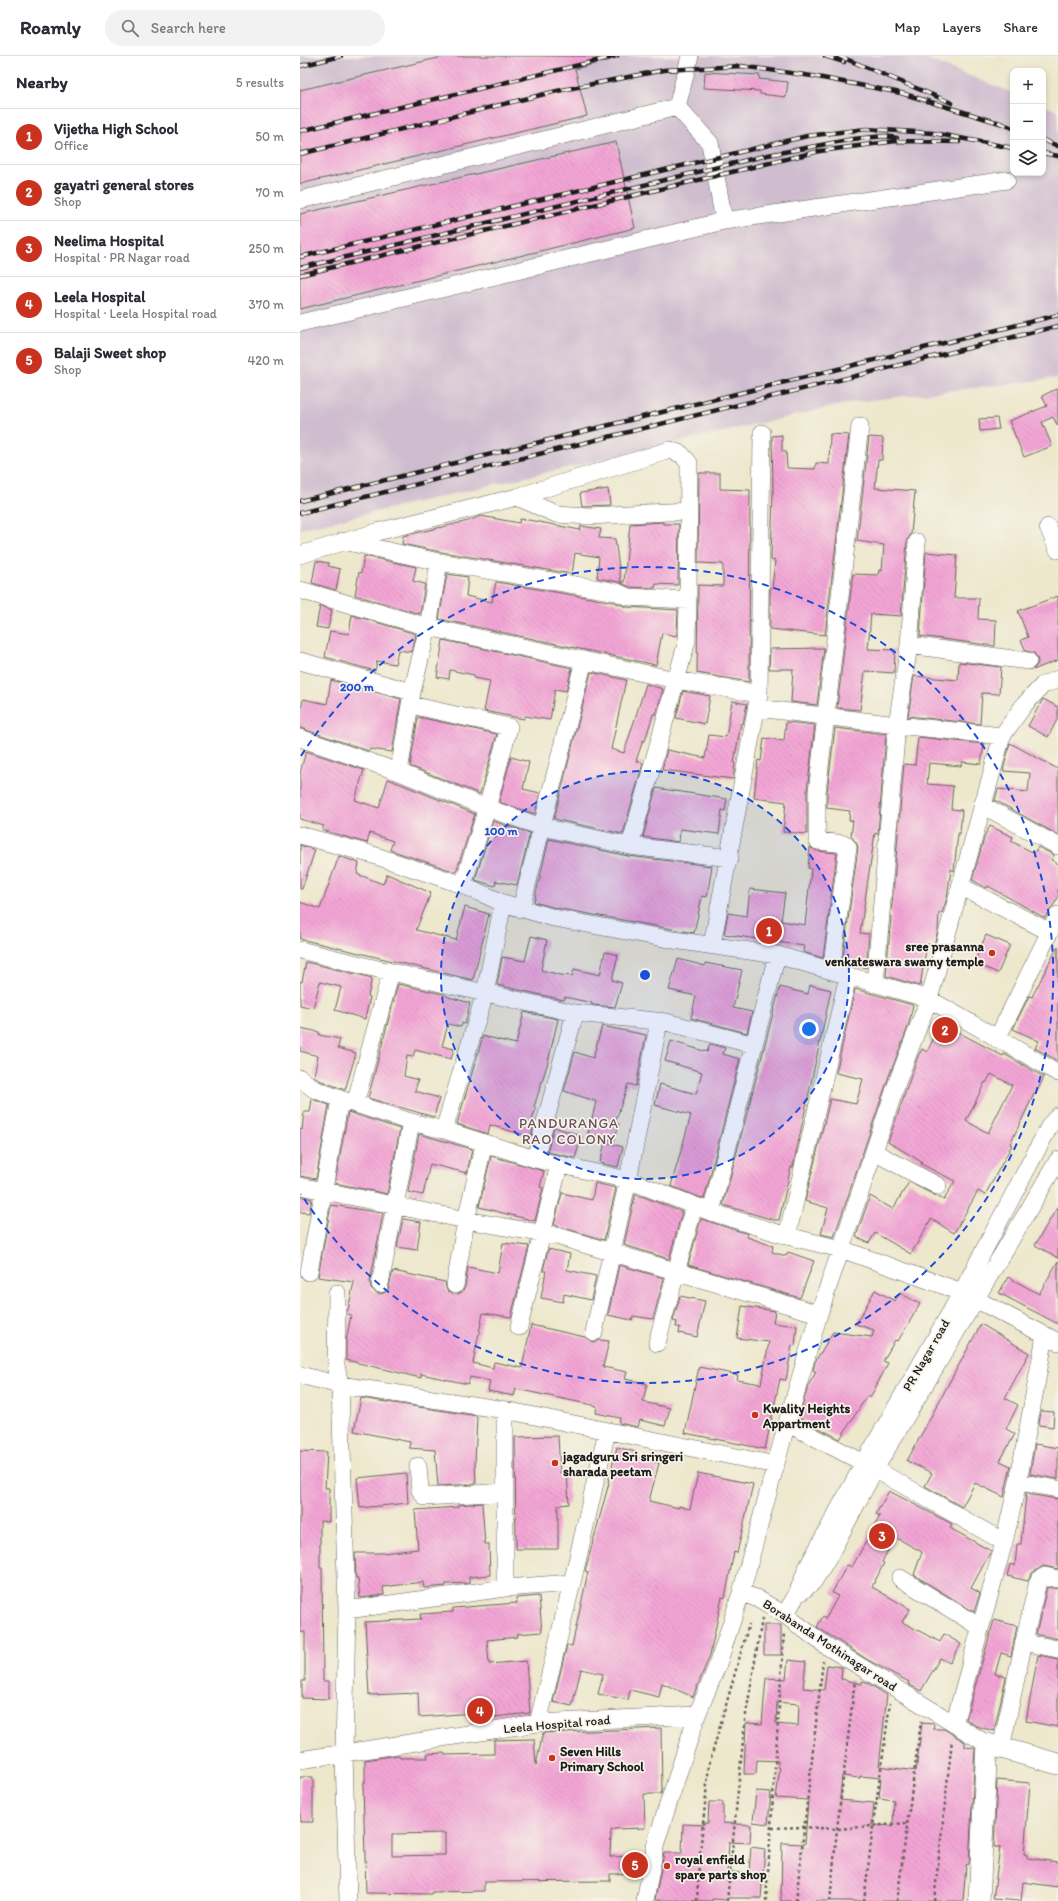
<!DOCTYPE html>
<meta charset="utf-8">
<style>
body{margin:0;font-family:Itim,sans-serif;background:#f2f2f3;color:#2b2b33}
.controls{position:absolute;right:12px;top:12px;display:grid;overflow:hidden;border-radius:8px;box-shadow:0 2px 6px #0003}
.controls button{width:36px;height:36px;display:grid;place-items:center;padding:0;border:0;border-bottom:1px solid #e1e1e2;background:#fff;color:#2b2b33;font:20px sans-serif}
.you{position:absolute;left:509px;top:973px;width:14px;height:14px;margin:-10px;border:3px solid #fff;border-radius:50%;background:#1a73e8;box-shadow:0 0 0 6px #1a73e833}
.badge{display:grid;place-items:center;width:26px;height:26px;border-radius:50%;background:#c8321e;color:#fff;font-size:13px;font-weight:700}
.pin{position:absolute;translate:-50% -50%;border:2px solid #fff;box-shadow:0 1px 4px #0006}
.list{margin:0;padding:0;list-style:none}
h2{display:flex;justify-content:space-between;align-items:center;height:52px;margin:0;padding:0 16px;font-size:17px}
h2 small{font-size:13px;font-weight:400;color:#7c7c81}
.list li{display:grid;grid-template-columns:26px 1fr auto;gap:12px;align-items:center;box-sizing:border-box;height:56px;padding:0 16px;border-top:1px solid #e1e1e2}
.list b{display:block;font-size:15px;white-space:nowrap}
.list p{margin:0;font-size:13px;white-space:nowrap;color:#7c7c81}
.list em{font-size:13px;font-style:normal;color:#7c7c81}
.icon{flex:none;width:22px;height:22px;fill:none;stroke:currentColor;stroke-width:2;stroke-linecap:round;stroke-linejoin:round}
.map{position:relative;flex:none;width:758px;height:1845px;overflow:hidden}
header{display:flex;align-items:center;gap:24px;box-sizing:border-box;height:56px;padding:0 20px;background:#fff;border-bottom:1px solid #e1e1e2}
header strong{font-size:19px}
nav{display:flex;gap:22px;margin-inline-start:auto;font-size:14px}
.search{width:280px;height:36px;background:#f2f2f3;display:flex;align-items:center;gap:10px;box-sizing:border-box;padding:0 14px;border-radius:22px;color:#7c7c81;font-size:15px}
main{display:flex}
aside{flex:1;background:#fff}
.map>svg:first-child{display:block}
</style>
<header>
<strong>Roamly</strong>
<div class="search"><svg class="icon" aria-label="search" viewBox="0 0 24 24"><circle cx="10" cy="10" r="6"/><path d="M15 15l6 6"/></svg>Search here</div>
<nav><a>Map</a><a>Layers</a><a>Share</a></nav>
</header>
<main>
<aside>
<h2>Nearby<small>5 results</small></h2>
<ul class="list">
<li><span class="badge">1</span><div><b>Vijetha High School</b><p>Office</p></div><em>50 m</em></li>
<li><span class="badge">2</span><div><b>gayatri general stores</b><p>Shop</p></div><em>70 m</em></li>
<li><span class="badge">3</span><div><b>Neelima Hospital</b><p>Hospital · PR Nagar road</p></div><em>250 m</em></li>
<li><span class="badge">4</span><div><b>Leela Hospital</b><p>Hospital · Leela Hospital road</p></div><em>370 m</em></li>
<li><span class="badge">5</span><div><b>Balaji Sweet shop</b><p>Shop</p></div><em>420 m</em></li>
</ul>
</aside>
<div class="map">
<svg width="758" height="1845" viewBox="0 0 758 1845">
<defs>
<pattern id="building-back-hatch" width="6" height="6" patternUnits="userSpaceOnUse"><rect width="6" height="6" fill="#f3a5d5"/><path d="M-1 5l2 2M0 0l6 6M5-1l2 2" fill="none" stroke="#d08db6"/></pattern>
</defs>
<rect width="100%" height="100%" fill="#f7f3e8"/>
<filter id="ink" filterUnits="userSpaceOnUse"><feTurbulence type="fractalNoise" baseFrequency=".025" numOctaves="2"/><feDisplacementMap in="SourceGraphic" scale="8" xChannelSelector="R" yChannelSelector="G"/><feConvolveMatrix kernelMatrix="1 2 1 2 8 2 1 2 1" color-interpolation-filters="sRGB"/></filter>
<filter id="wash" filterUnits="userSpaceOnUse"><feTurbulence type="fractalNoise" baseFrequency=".012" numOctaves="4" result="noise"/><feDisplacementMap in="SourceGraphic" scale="16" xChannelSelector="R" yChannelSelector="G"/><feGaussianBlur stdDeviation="0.9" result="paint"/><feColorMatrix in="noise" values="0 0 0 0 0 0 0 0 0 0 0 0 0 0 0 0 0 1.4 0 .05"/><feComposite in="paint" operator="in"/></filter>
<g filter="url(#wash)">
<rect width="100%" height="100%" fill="#ede7cc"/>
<path fill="#cfbdcf" d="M0,0H619L713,37V117H743V49L758,55V322L554,346L0,473Z"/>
<g id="blocks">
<path fill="url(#building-back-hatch)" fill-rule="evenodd" d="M147,0H310L311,4L275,13L287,60L0,128V34Z
M405,16L460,19L459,23L488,26L486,41L460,38V35L404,32Z
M316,86L335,172L0,253V158Z
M758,332V370L753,361L742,366L752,390L724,401L709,365L747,350L742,340Z
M697,362L699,373L680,375L679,363Z
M530,378L549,379L525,579L470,573V532H472L475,505L471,504L473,435L472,380L482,379V395H486L487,412L515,413L516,407L529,408Z
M569,381L583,382L582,404H578L575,432L615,435L611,478L607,485L601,560L571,558L568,593L595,594L594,617L565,615L560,654L537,652L553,518L578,519L579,514L582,515L584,489L557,485Z
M399,417H420V433L450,434L449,626L397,617L398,529L423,530V508L398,507Z
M308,433L310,449L282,450L280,437Z
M181,460L219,467L220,463L229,464L280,474L281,470L301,473L299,482L315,483L321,526H324L330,468L363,466V468H379L378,529L356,528L355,532L330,531L319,526L297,522L299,501L275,497L272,518L141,496L102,488L103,480L168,465Z
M626,496L657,499L654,542H679L678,563L696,564L695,590L620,580Z
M64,500L116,511L113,525L125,528L120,558L55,539L59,516L61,517Z
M16,505L29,507L28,510L40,513L36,534L12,527Z
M147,518L168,521L166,540L192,546L196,526L314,546L327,551L378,554L377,577L376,580L362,577L356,609L139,563Z
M758,540V604L733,614L738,607L737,602L734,597L726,595L721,584L728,581L718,555Z
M20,550L32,554L28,573L16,571Z
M52,559L116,578L112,596L98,594L95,608L77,605L75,615L25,601L30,575L49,578Z
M143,584L272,612L266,635L255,633L250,664L225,660L224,663L184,655L190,625L174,622V619L150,614L149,623L137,621Z
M524,592L517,649L491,646L493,613H469L470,593Z
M659,606L701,611L699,638L682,637L680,668L608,660L614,620L658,624Z
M291,616L326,624L311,693L324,697L346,628L363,633L356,658H353L345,685L343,684L336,705L343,707L323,778L254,763Z
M31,624L101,643L92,696L70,693L69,695L0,672V659L3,643L27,648Z
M383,635L410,640L405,668L376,662Z
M743,643L758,651V662L748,681L728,670Z
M432,645L447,648L443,668L441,667L434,707H435L433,723L362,714L367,694L405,702L409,679L426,681Z
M118,661L197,678L180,738L110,710Z
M486,666L515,669L507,735V778L483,776L486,746L454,742L458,704L461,705L464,682L484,685Z
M535,672L586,678L578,778L575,777L560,877L569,878L566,912L542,907L558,792L557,788L551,780L553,765L549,764L550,755L527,752V737Z
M618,681L684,688L681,708L662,706L661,710L629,707L627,728L653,730L651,753L662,754L660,777H658L654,815L651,813L647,842L642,857H639L638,874L634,889L627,888L620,930L586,920L604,708L615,709Z
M710,687L758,713V779L695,744L698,733L728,736L730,717L703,715Z
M6,695L64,714L55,744L79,752L88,723L175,758L156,816L90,794L93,785L70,777L67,787L22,774L24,770L0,763V717Z
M211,701L229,706L223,733L240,737L235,758L199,746Z
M356,732L427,743L425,755L422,754L419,778L380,773L379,786L343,781Z
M193,765L230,777L217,829L196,825L195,830L175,824Z
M690,770L713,781L711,785L734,797L738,791L754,799L751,804L758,808V842L745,862L688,830L687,832L672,824L685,779Z
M249,783L328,800L412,810L407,841L402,840L394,877L256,852L234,846Z
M0,789L15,794L2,833H0Z
M510,791L517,795L537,797L523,902L503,896L504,890L424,878L428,857L447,860L450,833L485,837L481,865L505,869L511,813L508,812Z
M39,800L59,807L57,818L83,828L87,818L131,837L116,874L156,884L165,851L189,858L173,924L0,883V846L20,853Z
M686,879L710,889L698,917L674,907Z
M231,880L247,884L241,914L261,919L272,920L274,913L300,919L305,896L318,899L312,924L322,927L315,951L292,949V947L265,941L264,944L197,929L202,901L225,905Z
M758,890V1005L735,992L739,985L713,973L729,940L732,941Z
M378,903L405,910V907L442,914L433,952L452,956L447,977L391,962L396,940L369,934Z
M6,906L72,922L68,940L70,941L65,963L35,954L41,931L20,926L13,952L0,949V925L2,926Z
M98,928L143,938L149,941L170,947L165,968L162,967L161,971L148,968L142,990L154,993L151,1003L115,994L113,1001L107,1000L104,1020L118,1024L115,1035L139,1042L134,1061L68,1042Z
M510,929L531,934L493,1111H491L479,1164H474L423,1149L480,931L508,938Z
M555,933L613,949L608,971L589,1020L534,1181L521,1178L528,1152L505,1145L530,1043L556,1048L563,1023L536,1017Z
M224,956L258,963L248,1006L234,1051L236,1052L232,1064L235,1065L231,1081L190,1069L188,1078L157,1068L183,980L216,988Z
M641,967L703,1000L704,998L744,1021L736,1037L735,1036L710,1088L712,1089L685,1139L678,1135L654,1177L631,1163L611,1198L575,1177L569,1187L556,1181L570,1140L593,1153L609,1126L644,1144L655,1125L621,1108L622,1106L588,1086L618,1000L622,993L627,996ZM691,1018L712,1029L688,1077L666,1065L685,1026L686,1027Z
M302,970L346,979L336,1030L328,1028L315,1067L319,1068L314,1085L288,1078L296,1046L295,1045L264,1035L275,996L293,1002Z
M0,972L19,976V979L40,983L38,992L56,997L45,1034L19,1024L14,1020L18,1000L0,995Z
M371,985L407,996L410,988L425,992L423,998L440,1003L404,1143L371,1130L391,1059L355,1049L360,1028L396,1038L402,1016L365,1005Z
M12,1043L29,1049L16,1123L0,1120V1073L2,1074L4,1056H10Z
M48,1056L100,1073L87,1138L35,1127Z
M254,1071L282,1080L275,1102L247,1096Z
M119,1078L172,1093L167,1117L130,1108L123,1139L108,1136Z
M305,1086L323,1091L318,1111L300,1107Z
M191,1100L244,1115L240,1131L243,1132L235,1165L179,1151Z
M295,1127L316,1132L304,1184L254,1169L262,1137L292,1144Z
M335,1139L344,1141L382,1156L369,1203L324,1189Z
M0,1140L12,1143L9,1157L0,1156Z
M31,1149L83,1157L70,1226L71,1232L78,1238L84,1237L88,1234L93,1215L145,1226L146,1232L148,1236L158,1238L162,1236L165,1231L168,1211L198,1217L203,1187L229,1190L211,1261L183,1257L173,1307L193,1312L194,1306L222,1312L231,1269L285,1281L292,1286L300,1284L309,1285L303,1311L327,1316L325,1323L347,1328L343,1346L370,1352L365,1370L340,1364L338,1371L319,1367L320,1362L296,1357L297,1350L216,1333L214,1340L188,1335L190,1325L170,1321L168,1328L121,1318V1322L46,1304V1285L51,1259L47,1258L54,1226L18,1221Z
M758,1150V1202L735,1189Z
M103,1163L121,1166L117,1194L97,1191Z
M401,1163L448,1178L447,1181L473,1190L472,1196L486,1200L488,1196L514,1205L500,1242L388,1209Z
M248,1193L270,1198L267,1214L296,1220L291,1244L264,1238L263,1246L241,1242L246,1215H243Z
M758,1205V1268L699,1237L708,1221L739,1238Z
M319,1209L364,1222L353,1263L333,1260L332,1264L308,1259Z
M575,1234L595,1245L600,1237L620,1248L598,1285L595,1284L583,1305L588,1307L570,1342L567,1340L540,1383L499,1362L508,1330L516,1316L513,1314L515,1306L533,1276L572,1281L574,1274L556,1268Z
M380,1240L405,1245L397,1281L379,1277L380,1271H376L377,1266L373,1265Z
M442,1250L475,1255L473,1267L497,1270L495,1290L492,1289L486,1324L480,1323L465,1393L385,1377L399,1311L438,1319L437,1324L461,1328L469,1286L437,1282Z
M681,1268L729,1297L705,1342L718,1349L706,1373L715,1378L700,1405L711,1410L704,1441L675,1427L662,1451L625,1430L632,1417L607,1405Z
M61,1342L177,1360L175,1406L176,1428L138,1430L135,1394L109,1392L110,1386L54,1375Z
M741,1355L754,1356L753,1371L739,1369Z
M258,1380L260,1417L267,1416L269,1448L258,1449V1493H216L215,1381Z
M735,1388L758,1392V1423L730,1418Z
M317,1391L336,1396L334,1401L359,1407L349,1445L379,1452V1450L390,1453L398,1417L453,1428L437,1497L434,1496L425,1542L422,1541L410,1599L393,1641L362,1627L359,1641L330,1634L328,1644L298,1638L303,1618L281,1613L272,1650L253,1646L267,1589L272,1590L288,1516L285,1515L309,1427L308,1426Z
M0,1395L27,1396L25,1432H29V1466L20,1465V1512H22L23,1625H29V1643L2,1642V1625H5V1576H0Z
M106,1417L108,1447L60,1452L57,1422Z
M589,1435L652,1468L650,1472L691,1495L671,1532L680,1537L674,1556L614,1519L622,1496L595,1481L582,1506L584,1507L572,1531L610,1553L602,1566L640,1586L644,1578L661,1588L650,1607L640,1602L621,1635L608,1628L609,1626L568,1604L517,1571L523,1560L526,1562L538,1540L532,1537L547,1509L552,1511L580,1460L576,1458Z
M726,1438L758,1443V1513L743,1510L732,1517L728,1525L707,1520L710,1508L715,1510L717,1488H721Z
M182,1447L185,1488H189L190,1519L169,1521V1527L146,1528V1530L124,1532L123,1526L83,1531L84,1539L60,1542L58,1522H56L55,1497H83L118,1493L115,1454L158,1451V1449Z
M747,1531L758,1533V1583L736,1578Z
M239,1540L242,1576L217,1578L218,1581L187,1584L189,1608L226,1605L230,1657L194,1661V1659L174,1660V1657L119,1661L118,1637L69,1639L65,1566L121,1563L120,1558L153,1556V1552L217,1547L216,1542Z
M694,1564L717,1570L711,1600L701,1597L695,1618L706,1621L694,1675L676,1670L666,1663Z
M464,1569H481V1599H464Z
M738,1599L758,1603V1671L726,1665Z
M488,1604L506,1606L503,1632L524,1634L527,1609L542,1611L541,1623L562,1628V1625L566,1626L587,1639L579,1710L616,1715L622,1667L634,1668L633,1673H644L665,1686V1691L675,1692L669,1808L666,1809L663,1845H481L482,1787L505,1788L508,1744L476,1742L480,1712L478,1711V1705L457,1704L456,1718H444L446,1667L462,1668L466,1622L486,1623ZM477,1646L499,1648L498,1670L476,1668ZM542,1720L560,1722V1720L581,1722L579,1742L594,1744L593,1770L572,1769L574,1747L540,1744Z
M361,1672L362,1734L361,1738H344L345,1772L314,1773V1774H311L310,1801L343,1800L340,1817L310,1818V1825L184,1826V1835L132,1836V1838L66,1837L63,1727H65V1704L99,1699L100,1702H128L127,1698L144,1697L145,1699L194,1698V1684L234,1683L236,1709L243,1677ZM145,1777V1799L92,1800V1778Z
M0,1721H13V1766H0Z
M697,1724L730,1727L724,1798L727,1799V1802L758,1806L757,1831L723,1826L721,1845L693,1843L700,1791H694Z
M456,1735L471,1736L468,1768L453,1766Z
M409,1746H423V1767L451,1769L450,1787L429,1786L427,1816L449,1817L451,1791L465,1793L461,1842H428L427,1844L412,1843V1845L355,1844L364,1797H382L383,1768L404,1769V1767H408Z"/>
</g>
</g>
<g filter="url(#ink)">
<use href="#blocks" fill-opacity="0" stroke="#65635a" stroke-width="1"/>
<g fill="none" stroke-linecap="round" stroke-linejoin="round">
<g stroke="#65635a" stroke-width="18">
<path id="minor" d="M0,144L377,51
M424,165L707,124
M0,267L424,165L410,87L377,51L390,0
M217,441L256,458L289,460L388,455
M748,471L758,494
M43,485L139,506L317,536L328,541L388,544L387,585L330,790
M0,499L77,476L217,441L370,394L381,398L389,407L388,544
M0,534L128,571L376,624L459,638
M609,589L728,605
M0,605L112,636
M111,649L209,671L187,752L163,829
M457,652L597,669L609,589L617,486
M0,682L99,716L187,752L242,771L330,790L430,802
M99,716L112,636L128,571L139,506
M682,749L758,790
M0,779L70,798L163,829L203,847L254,862L374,884L477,899L629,943L758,1017
M660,830L750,876
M221,853L284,604
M412,889L459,638L462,377
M0,894L69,911L275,957L235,1103
M531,915L548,791L545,788L518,785L517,783V736L560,370
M575,928L597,669L702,680
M275,957L366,966L454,989
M697,983L758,859
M0,1022L14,1033L40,1043L111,1066L144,1074L235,1103L328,1124L411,1156L487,1180L541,1193L662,1236L758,1286
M55,1048L91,916
M144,1074L185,937L203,847
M574,1096L638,1130
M0,1130L166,1164L257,1180L519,1258
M411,1156L477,899
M487,1180L548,920
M9,1216L40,1043
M80,1228L111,1066
M155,1229L166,1164L184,1087
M37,1237L36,1309L40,1329L47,1554L44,1697L48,1845
M219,1271L259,1109
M294,1276L328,1124L359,966
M357,1287L394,1150
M0,1319L40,1329L205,1354L476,1409
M487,1367L564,1407L704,1486
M118,1410L120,1434L125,1441L205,1436
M718,1426L758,1433
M600,1522L680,1571
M758,1523L745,1520L738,1525L725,1581L732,1588L758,1593
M272,1527L307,1375
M205,1532L272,1527L238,1667
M501,1536L513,1526L530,1498L575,1413L758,1104
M441,1537L456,1542L485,1559L525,1589L687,1688
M47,1554L205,1532V1354
M485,1559L497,1538L507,1512L564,1407L662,1236L750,1069L758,1060
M654,1668L704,1486L718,1426L745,1280
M701,1692L725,1581
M0,1704L238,1667L397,1659
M345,1845L356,1786L397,1659L418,1608L441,1537L487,1367L519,1258L598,1024L629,943L702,680L724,649L743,629L758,623"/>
</g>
<g stroke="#65635a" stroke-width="22">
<path id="major" d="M679,1845L687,1688L758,1708"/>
</g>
<path stroke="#65635a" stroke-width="2.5" stroke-dasharray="3 3" stroke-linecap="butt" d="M472,1772L504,1771L537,1773L607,1767
M397,1845L399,1807L409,1709L449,1568
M427,1845L445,1664L462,1563
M466,1845L484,1577
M496,1845L523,1605
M530,1845L537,1773L555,1624
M564,1845L573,1771L590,1647
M597,1845L621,1665
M634,1845L652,1684"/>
<use href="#minor" stroke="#fff" stroke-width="17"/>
<use href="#major" stroke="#fff" stroke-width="21"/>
<g stroke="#1c1c1c" stroke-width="4.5">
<path id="rail" d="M525,0L544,6
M539,0L652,47
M0,10L41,0
M698,66L713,72
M0,75L317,0
M743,84L758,90
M743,97L758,100
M0,98L257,35L364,14L441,10L512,20L601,37L703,68
M0,201L507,80L566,73L633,77L713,92
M0,212L468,99L553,83L585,80L597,82
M0,219L520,95L596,85L659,86
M0,445L758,259
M0,457L758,270"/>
</g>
<use href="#rail" stroke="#f7f3e8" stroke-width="3" stroke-dasharray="9" stroke-linecap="butt"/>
</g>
</g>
<circle cx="345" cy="919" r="204" fill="#1d4ed8" fill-opacity=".12"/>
<g fill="none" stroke="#1d4ed8" stroke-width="2" stroke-dasharray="7 5">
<circle cx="345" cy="919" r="204"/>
<path d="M1 700A408 408 0 1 1 1 1138"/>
</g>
<g fill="#c8321e" stroke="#f7f3e8" stroke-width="1.5">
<circle cx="692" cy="897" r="4"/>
<circle cx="455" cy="1359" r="4"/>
<circle cx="255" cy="1407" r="4"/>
<circle cx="252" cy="1702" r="4"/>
<circle cx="367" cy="1810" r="4"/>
</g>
<g text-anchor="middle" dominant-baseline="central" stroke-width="3.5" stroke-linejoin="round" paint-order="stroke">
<g font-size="13" font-weight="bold" fill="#1c1c1c" stroke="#f7f3e8" text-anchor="start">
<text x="684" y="890" text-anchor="end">sree prasanna<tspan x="684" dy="15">venkateswara swamy temple</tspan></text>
<text x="463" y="1352">Kwality Heights<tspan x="463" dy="15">Appartment</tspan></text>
<text x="263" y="1400">jagadguru Sri sringeri<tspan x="263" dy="15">sharada peetam</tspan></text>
<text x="260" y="1695">Seven Hills<tspan x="260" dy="15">Primary School</tspan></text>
<text x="375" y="1803">royal enfield<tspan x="375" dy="15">spare parts shop</tspan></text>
</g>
<g font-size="13" fill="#1c1c1c" stroke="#f7f3e8">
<text transform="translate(626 1299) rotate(-60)">PR Nagar road</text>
<text transform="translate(530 1589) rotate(33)">Borabanda Mothinagar road</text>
<text transform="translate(257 1668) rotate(-5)">Leela Hospital road</text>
</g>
<g font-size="14" letter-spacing="1" fill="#674c5d" stroke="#f7f3e8">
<text x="269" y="1067">PANDURANGA<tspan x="269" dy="16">RAO COLONY</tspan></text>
</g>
</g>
<circle cx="345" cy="919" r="6" fill="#1d4ed8" stroke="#f7f3e8" stroke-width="2"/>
<g font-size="12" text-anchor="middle" font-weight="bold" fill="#1d4ed8" stroke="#f7f3e8" stroke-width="3.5" stroke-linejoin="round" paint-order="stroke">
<text x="57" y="635">200 m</text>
<text x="201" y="779">100 m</text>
</g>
</svg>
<div class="controls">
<button>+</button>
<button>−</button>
<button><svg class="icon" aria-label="layers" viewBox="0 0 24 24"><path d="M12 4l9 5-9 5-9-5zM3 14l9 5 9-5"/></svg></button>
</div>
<div class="you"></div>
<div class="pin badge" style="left:469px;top:875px">1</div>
<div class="pin badge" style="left:645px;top:974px">2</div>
<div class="pin badge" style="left:582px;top:1480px">3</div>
<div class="pin badge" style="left:180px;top:1655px">4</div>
<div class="pin badge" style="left:335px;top:1809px">5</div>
</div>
</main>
